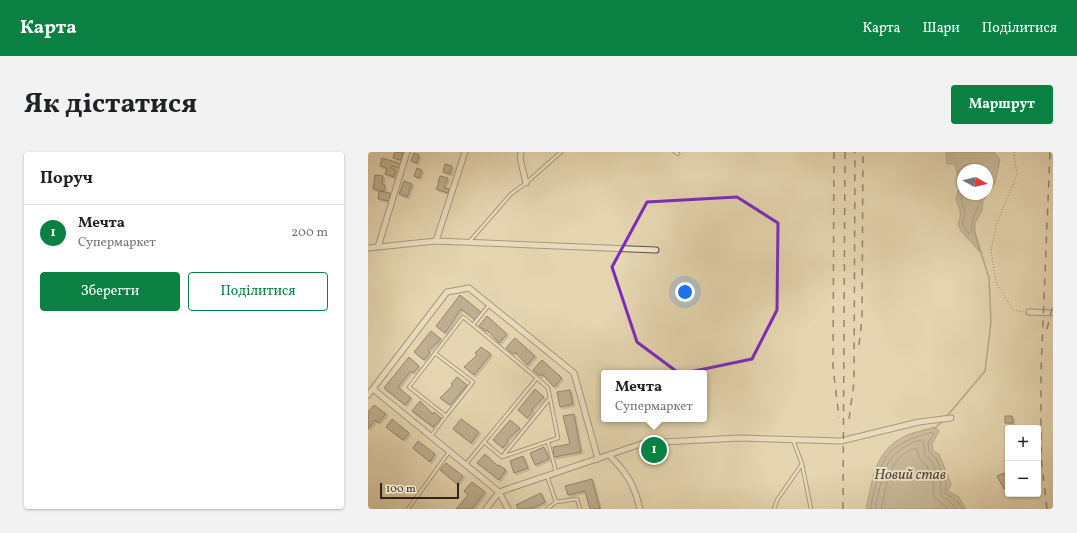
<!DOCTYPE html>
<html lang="uk">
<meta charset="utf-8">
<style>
body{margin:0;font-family:Vollkorn,serif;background:#f2f2f2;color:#202124}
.controls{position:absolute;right:12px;bottom:12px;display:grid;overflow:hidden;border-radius:4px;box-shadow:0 1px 3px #0004}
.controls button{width:36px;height:36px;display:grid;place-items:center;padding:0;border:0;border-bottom:1px solid #e0e0e0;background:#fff;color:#202124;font:20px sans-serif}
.compass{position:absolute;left:589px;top:12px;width:36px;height:36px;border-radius:50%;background:#fff;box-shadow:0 1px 3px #0004;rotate:98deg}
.scale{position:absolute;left:12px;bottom:10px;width:79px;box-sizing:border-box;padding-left:4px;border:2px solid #2f241d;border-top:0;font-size:11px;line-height:14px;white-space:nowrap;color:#2f241d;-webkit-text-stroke:3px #eee4cc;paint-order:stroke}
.you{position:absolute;left:317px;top:140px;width:14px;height:14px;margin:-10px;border:3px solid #fff;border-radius:50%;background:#1a73e8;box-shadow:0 0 0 6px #1a73e833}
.badge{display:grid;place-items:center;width:26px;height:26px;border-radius:50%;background:#0b8043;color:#fff;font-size:13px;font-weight:700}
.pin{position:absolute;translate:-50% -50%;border:2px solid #fff;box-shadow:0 1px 4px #0006}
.popup{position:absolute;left:233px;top:218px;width:106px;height:52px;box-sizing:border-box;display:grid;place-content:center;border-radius:4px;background:#fff;filter:drop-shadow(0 1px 3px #0005);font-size:13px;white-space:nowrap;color:#757577}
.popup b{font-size:15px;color:#202124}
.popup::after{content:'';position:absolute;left:50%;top:100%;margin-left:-8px;border:8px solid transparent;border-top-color:#fff}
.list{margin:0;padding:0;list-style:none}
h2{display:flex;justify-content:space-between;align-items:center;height:52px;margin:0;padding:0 16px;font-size:17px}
h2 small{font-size:13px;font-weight:400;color:#757577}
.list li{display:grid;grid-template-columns:26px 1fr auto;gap:12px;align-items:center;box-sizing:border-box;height:56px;padding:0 16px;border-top:1px solid #e0e0e0}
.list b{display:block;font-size:15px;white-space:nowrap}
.list p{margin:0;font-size:13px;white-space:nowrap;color:#757577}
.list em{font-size:13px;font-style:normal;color:#757577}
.actions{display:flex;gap:8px;padding:12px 16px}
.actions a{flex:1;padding:9px 0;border:1px solid #0b8043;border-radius:4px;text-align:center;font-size:14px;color:#0b8043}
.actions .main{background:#0b8043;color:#fff}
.map{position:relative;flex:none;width:685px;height:357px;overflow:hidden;border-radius:4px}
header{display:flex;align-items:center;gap:24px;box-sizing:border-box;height:56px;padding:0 20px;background:#0b8043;color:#fff}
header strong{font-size:19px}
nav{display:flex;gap:22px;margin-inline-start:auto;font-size:14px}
.intro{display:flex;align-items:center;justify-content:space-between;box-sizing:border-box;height:96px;padding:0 24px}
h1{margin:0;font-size:28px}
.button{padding:10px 18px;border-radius:4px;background:#0b8043;color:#fff;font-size:14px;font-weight:700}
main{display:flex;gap:24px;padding:0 24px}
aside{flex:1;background:#fff;border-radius:4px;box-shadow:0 1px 3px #0004}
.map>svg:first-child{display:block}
</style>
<header>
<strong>Карта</strong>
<nav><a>Карта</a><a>Шари</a><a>Поділитися</a></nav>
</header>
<div class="intro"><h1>Як дістатися</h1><a class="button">Маршрут</a></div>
<main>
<aside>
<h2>Поруч<small></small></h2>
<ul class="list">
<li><span class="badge">1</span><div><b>Мечта</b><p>Супермаркет</p></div><em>200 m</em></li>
</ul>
<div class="actions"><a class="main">Зберегти</a><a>Поділитися</a></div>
</aside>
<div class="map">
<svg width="685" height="357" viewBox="0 0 685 357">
<defs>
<filter id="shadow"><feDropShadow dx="2" dy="2" stdDeviation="0" flood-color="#0004"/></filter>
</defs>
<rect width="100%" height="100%" fill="#e5d5b0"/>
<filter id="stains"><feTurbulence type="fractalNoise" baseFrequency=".005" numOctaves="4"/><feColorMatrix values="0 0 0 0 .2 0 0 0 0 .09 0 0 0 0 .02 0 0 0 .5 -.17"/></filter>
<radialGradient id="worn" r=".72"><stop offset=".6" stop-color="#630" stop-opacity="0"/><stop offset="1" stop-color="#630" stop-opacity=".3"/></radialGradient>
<path fill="#a7997e" stroke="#776a57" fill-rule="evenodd" d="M578,0H626L632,8L627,31L615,49L614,58L607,71V80L612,100L593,79L590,72C595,58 591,59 588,46C593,34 591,24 586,12H579ZM595,18H619V42H595Z
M567,275L571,279L564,292L565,299L571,302L583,332L580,339L591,345L598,357H498C505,327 506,299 537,284C546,280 557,278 567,275Z"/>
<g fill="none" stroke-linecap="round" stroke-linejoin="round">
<path stroke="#6b5e4e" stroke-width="1" d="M595,41L593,47C597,61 599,57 594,72L601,82L603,80L604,70L615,42
M502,357C514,309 511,295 564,280L566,282L560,291L561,300L568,306L578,332L577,341L588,348L595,357
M507,357C515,324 515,299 553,288L555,290L557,303L564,309L573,332V343L584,352L588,357
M513,357C519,334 520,304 548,296L552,307L559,314L566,332L565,340L567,346L581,357"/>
<path stroke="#776a57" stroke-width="1.5" d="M579,264L617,219L623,170L621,126L606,78
M566,277L574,270"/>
</g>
<path fill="#8e8069" stroke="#2f241d" filter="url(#shadow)" d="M27,0H35L33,8L25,6Z
M46,1L51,3L49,11L43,9Z
M14,6L34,12L33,17L24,14L23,16L28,18L26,25L17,22L19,16L12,14Z
M77,12L84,14L82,22L75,20Z
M49,16L54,18L51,26L46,24Z
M7,23L15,24L14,33H17L16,39L5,37Z
M72,24L80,26L76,36L81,37L80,41L68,37L71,31H70Z
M36,29L44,32L39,45L31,42Z
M11,39L22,41L21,49L10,47Z
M92,143L113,160L107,168L93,157L77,181L68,174Z
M119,164L139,182L131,191L119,178L118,179L111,174Z
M63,179L73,187L60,199L62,201L56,208L46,200Z
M147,186L167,204L159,213L147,200L145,202L138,196Z
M113,195L123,202L106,223L96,215L109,203L107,201Z
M41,205L51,214L45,221L43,219L30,235L43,246L37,253L16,236Z
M174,208L194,226L186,235L174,222L172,224L165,218Z
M89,225L99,233L82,253L72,246L85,233L83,232Z
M167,237L176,245L163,258L165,259L159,266L150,258Z
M202,238L205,252L192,255L189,240Z
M52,249L65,262L66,260L73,266L65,275L44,259Z
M6,253L18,262L10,271L7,268L0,277V260Z
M206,262L213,300L186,305L185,295L202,292L195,264Z
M637,264H644L645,271H637Z
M24,267L41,281L35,288L18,275Z
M93,267L111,280L103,291L85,277Z
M142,268L152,276L139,288L140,289L135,296L125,288Z
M50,289L67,302L62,310L45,296Z
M176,295L181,307L167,313L162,301Z
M117,302L130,314L131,313L138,318L131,328L109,311Z
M155,304L160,316L146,321L142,309Z
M78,311L95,324L89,332L72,318Z
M636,321L640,330V335L636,337L629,324Z
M224,327L232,357H222L217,339L200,343L197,334Z
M104,330L117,340L104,357H88L100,343L96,339Z
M173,341L177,350L163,357H150L148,353Z"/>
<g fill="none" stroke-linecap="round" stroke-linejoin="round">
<g stroke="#5c5042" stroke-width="4.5">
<path id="lane" d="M307,0L310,2
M101,90L143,42L158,31L193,0
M67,201L105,230L78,264
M169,226L180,236L190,286L134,305L182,246
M63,284L78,264L41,235L95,165L105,173L121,153
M425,288L434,312L443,357
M116,290L134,305
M180,290L188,320
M98,312L169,226L105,173
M179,324L188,350
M40,357L81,300
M179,357L188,350L209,347L212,357
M406,357L409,348L434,312"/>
</g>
<g stroke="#5c5042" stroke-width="7">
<path id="street" d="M153,0L152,6L158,31
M68,89L97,0
M10,95L39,0
M0,96L68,89L288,98
M661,160L685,161
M5,237L131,340L140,357
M0,243L79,140L101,136L206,221L230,307
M241,303C259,321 266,332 272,357
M131,340L276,291L372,286L473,289L551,270L583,266
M118,357L131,340"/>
</g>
<path stroke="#2f241d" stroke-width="1" stroke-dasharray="1 2" stroke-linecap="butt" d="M646,0L649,22L629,71L623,98L628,131L645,158L656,160"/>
<use href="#lane" stroke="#eee4cc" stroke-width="2.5"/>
<use href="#street" stroke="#eee4cc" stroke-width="5"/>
<path stroke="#2f241d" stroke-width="1.5" stroke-dasharray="7 7" stroke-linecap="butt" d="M466,0L465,215L471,266
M679,177L685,153
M491,193L494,167L495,0
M481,267L486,230L487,0
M475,357L477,0
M679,357L673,305V219L682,0"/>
</g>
<path d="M0 0H685V357H0ZM369,45L410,71L409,158L384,207L312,222L269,190L244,115L279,50Z" fill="#e5d5b0" fill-opacity=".55" fill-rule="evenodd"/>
<path fill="none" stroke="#7b2cbf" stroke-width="3" stroke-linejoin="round" d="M369,45L410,71L409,158L384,207L312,222L269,190L244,115L279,50Z"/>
<g text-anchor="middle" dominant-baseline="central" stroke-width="4" stroke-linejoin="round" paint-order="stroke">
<g font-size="15" font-style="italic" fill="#53473a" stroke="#eee4cc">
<text x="542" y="323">Новий став</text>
</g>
</g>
<rect width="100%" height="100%" filter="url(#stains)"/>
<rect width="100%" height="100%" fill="url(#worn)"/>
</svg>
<div class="controls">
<button>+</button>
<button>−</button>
</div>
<svg class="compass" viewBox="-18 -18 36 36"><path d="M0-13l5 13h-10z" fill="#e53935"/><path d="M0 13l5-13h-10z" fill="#757577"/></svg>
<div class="scale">100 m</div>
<div class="you"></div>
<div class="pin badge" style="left:286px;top:298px">1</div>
<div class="popup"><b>Мечта</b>Супермаркет</div>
</div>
</main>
